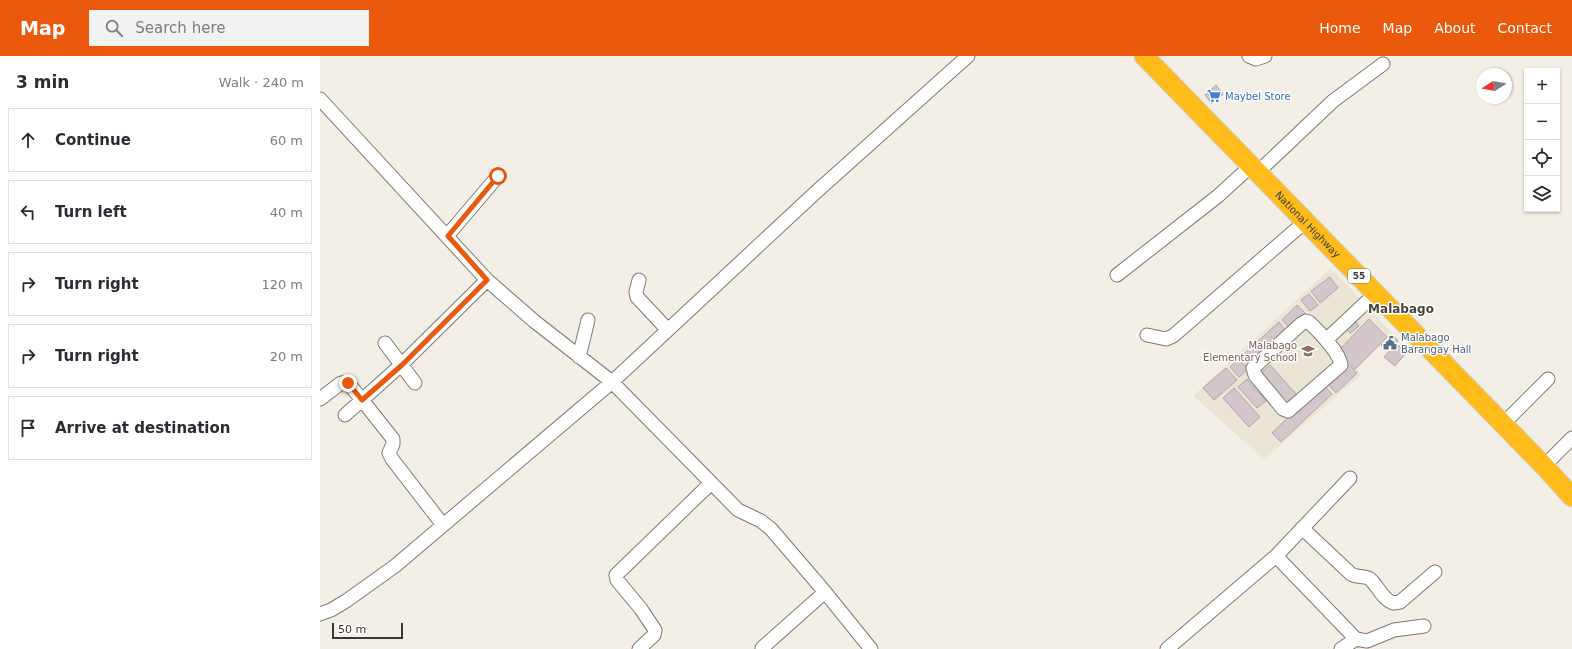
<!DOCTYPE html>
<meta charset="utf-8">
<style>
body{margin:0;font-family:"DejaVu Sans",sans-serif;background:#f2f2f3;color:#2b2b33}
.controls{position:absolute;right:12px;top:12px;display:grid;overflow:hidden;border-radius:0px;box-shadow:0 1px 3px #0004}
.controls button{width:36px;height:36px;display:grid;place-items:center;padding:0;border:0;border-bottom:1px solid #e1e1e2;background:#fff;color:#2b2b33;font:20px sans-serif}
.compass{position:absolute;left:1156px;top:12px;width:36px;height:36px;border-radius:50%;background:#fff;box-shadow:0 1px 3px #0004;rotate:259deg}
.scale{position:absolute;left:12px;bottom:10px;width:71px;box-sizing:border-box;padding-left:4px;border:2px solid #383733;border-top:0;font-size:11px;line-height:14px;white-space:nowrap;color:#383733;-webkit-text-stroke:3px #fff;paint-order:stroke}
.stop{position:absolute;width:12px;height:12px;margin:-9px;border:3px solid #ea580c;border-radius:50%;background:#fff}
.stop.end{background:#ea580c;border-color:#fff;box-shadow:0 1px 4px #0008}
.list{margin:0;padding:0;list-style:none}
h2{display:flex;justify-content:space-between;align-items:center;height:52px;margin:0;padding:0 16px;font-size:17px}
h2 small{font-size:13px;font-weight:400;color:#7c7c81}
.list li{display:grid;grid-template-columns:26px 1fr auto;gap:12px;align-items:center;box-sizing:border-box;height:64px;margin:0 8px 8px;padding:0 8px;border:1px solid #e1e1e2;border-radius:0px}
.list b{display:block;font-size:15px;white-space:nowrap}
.list em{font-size:13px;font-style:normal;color:#7c7c81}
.icon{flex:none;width:22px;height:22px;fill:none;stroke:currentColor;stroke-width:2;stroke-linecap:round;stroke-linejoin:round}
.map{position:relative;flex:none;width:1252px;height:593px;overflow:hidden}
header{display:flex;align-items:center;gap:24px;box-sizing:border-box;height:56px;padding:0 20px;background:#ea580c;color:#fff}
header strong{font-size:19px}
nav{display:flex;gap:22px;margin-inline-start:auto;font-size:14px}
.search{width:280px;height:36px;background:#f2f2f3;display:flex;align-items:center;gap:10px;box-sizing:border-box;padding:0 14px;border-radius:0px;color:#7c7c81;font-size:15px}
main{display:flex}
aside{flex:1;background:#fff}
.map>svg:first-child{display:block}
</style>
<header>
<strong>Map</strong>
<div class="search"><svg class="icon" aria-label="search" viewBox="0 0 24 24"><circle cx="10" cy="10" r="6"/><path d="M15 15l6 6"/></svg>Search here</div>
<nav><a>Home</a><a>Map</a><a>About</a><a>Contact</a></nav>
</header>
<main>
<aside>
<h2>3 min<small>Walk · 240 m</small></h2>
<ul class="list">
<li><svg class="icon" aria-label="ahead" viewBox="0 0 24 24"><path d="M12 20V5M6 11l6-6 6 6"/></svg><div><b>Continue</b></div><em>60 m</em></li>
<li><svg class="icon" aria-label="left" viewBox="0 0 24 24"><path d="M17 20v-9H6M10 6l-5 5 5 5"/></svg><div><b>Turn left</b></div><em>40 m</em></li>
<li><svg class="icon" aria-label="right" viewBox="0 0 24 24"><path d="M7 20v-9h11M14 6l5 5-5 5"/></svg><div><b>Turn right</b></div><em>120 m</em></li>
<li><svg class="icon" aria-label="right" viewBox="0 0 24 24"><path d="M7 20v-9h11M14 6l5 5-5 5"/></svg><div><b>Turn right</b></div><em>20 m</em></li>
<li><svg class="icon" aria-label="arrive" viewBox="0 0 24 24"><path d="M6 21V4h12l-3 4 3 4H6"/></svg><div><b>Arrive at destination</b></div></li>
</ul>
</aside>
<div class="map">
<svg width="1252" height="593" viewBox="0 0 1252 593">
<rect width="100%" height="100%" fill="#f3efe6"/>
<path fill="#eae5d5" d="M1011,212L1072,277L1037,313L1041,319L944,403L873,340Z"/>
<path fill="#d3c7cb" stroke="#b0a5a8" d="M896,29L903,38L892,48L885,39Z
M1010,221L1018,232L1000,247L991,235Z
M989,238L998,249L990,255L981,244Z
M977,249L986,258L971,273L962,264Z
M1049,263L1067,281L1035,313L1018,295Z
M1035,265L1039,270L1030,277L1026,273Z
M959,266L967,276L930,309L922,300Z
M1073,279L1078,285L1066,295L1061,289Z
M1076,287L1086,297L1075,310L1064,301Z
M919,303L928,313L919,321L910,311Z
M1028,308L1037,317L1016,337L1008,328Z
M950,309L977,339L967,348L939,318Z
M906,312L917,324L894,344L883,332Z
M927,323L946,345L937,352L918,331Z
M1003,328L1012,338L961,386L952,377Z
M914,332L940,361L929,371L903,342Z"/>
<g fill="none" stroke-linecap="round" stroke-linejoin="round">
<g stroke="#7d7a72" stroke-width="15">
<path id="minor" d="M929,0L936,3L945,0
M0,43L167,224L214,265L292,326L418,454L441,465L451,473L505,536L551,593
M938,116L1013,45L1063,8
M127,180L178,120
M797,219L898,140L932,109
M319,224L316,236L317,241L347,273
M986,265L989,266C999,276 1019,295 1021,309L968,355L963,353L935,319L933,312L981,268Z
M827,279L846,283L853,280L986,165
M1006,284L1056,237
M65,287L95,327
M259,301L268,264
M0,343L21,327C30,325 36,338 42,344L81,309L167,224
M25,359L42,344L73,383V388L69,397L72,403L123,469
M1183,368L1228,323
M1224,410L1252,382
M982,472L1031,518C1037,522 1044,519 1050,523C1058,530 1062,543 1073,547L1080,546L1115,516
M956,500L1036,583L1021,593
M0,558L11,554L26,545L75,510L292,326L495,137L648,0
M1036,583L1047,585L1074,574L1104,570
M442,592L505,536
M319,593L334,579L335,574L321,553L297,524L296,519L391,427
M847,593L956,500L1030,422"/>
</g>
<g stroke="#cfcfce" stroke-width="21">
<g id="highway">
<path id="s1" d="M824,0L1224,410L1252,441"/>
</g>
</g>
<use href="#minor" stroke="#fff" stroke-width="13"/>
<use href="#highway" stroke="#febb1a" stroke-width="19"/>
</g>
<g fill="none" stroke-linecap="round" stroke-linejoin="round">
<path stroke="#ea580c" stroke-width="5" d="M28,327L42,344L82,309L167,224L128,180L178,120"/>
</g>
<defs>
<g id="supermarket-bare" transform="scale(1.08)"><path d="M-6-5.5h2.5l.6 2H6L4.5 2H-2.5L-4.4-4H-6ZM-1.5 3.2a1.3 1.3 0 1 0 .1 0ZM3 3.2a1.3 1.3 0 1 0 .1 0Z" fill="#3f7fe0" stroke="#fff" stroke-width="2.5" paint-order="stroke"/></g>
<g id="civic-bare" transform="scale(1.08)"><path d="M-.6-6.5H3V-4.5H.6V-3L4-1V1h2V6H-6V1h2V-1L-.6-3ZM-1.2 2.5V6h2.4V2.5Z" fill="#5c6f8a" stroke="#fff" stroke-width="2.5" paint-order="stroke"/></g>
<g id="school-bare" transform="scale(1.08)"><path d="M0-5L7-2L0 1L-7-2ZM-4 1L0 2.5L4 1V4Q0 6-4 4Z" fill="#8d6e63" stroke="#fff" stroke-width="2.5" paint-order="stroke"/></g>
</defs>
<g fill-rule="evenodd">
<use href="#supermarket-bare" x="894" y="40"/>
<use href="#civic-bare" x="1070" y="287"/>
<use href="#school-bare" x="988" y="295"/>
</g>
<g text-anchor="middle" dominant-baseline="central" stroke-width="3" stroke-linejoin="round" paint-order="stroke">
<rect fill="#fff" stroke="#747370" stroke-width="1" x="1028" y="213" width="22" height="14" rx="3"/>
<g font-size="9" font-weight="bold" fill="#383733">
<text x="1039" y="220">55</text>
</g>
<g font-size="10" fill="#366cbe" stroke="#fff" text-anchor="start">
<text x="905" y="40">Maybel Store</text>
</g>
<g font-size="10" fill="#383733" stroke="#fff">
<text stroke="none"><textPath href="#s1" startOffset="235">National Highway</textPath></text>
</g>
<g font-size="10" fill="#4e5e75" stroke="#fff" text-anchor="start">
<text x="1081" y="281">Malabago<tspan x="1081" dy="12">Barangay Hall</tspan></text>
</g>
<g font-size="10" fill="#785e54" stroke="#fff" text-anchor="end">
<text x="977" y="289">Malabago<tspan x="977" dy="12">Elementary School</tspan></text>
</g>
<g font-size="12" font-weight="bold" fill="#47443c" stroke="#fff">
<text x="1081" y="253">Malabago</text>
</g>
</g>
</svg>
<div class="controls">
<button>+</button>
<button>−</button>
<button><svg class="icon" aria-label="locate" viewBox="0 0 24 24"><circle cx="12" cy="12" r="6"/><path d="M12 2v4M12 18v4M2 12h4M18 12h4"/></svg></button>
<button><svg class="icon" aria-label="layers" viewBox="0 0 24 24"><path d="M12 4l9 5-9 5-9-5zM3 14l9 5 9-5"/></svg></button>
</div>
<svg class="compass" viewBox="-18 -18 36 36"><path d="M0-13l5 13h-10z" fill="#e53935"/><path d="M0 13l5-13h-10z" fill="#7c7c81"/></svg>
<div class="scale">50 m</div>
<div class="stop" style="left:178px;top:120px"></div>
<div class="stop end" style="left:28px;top:327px"></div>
</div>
</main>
